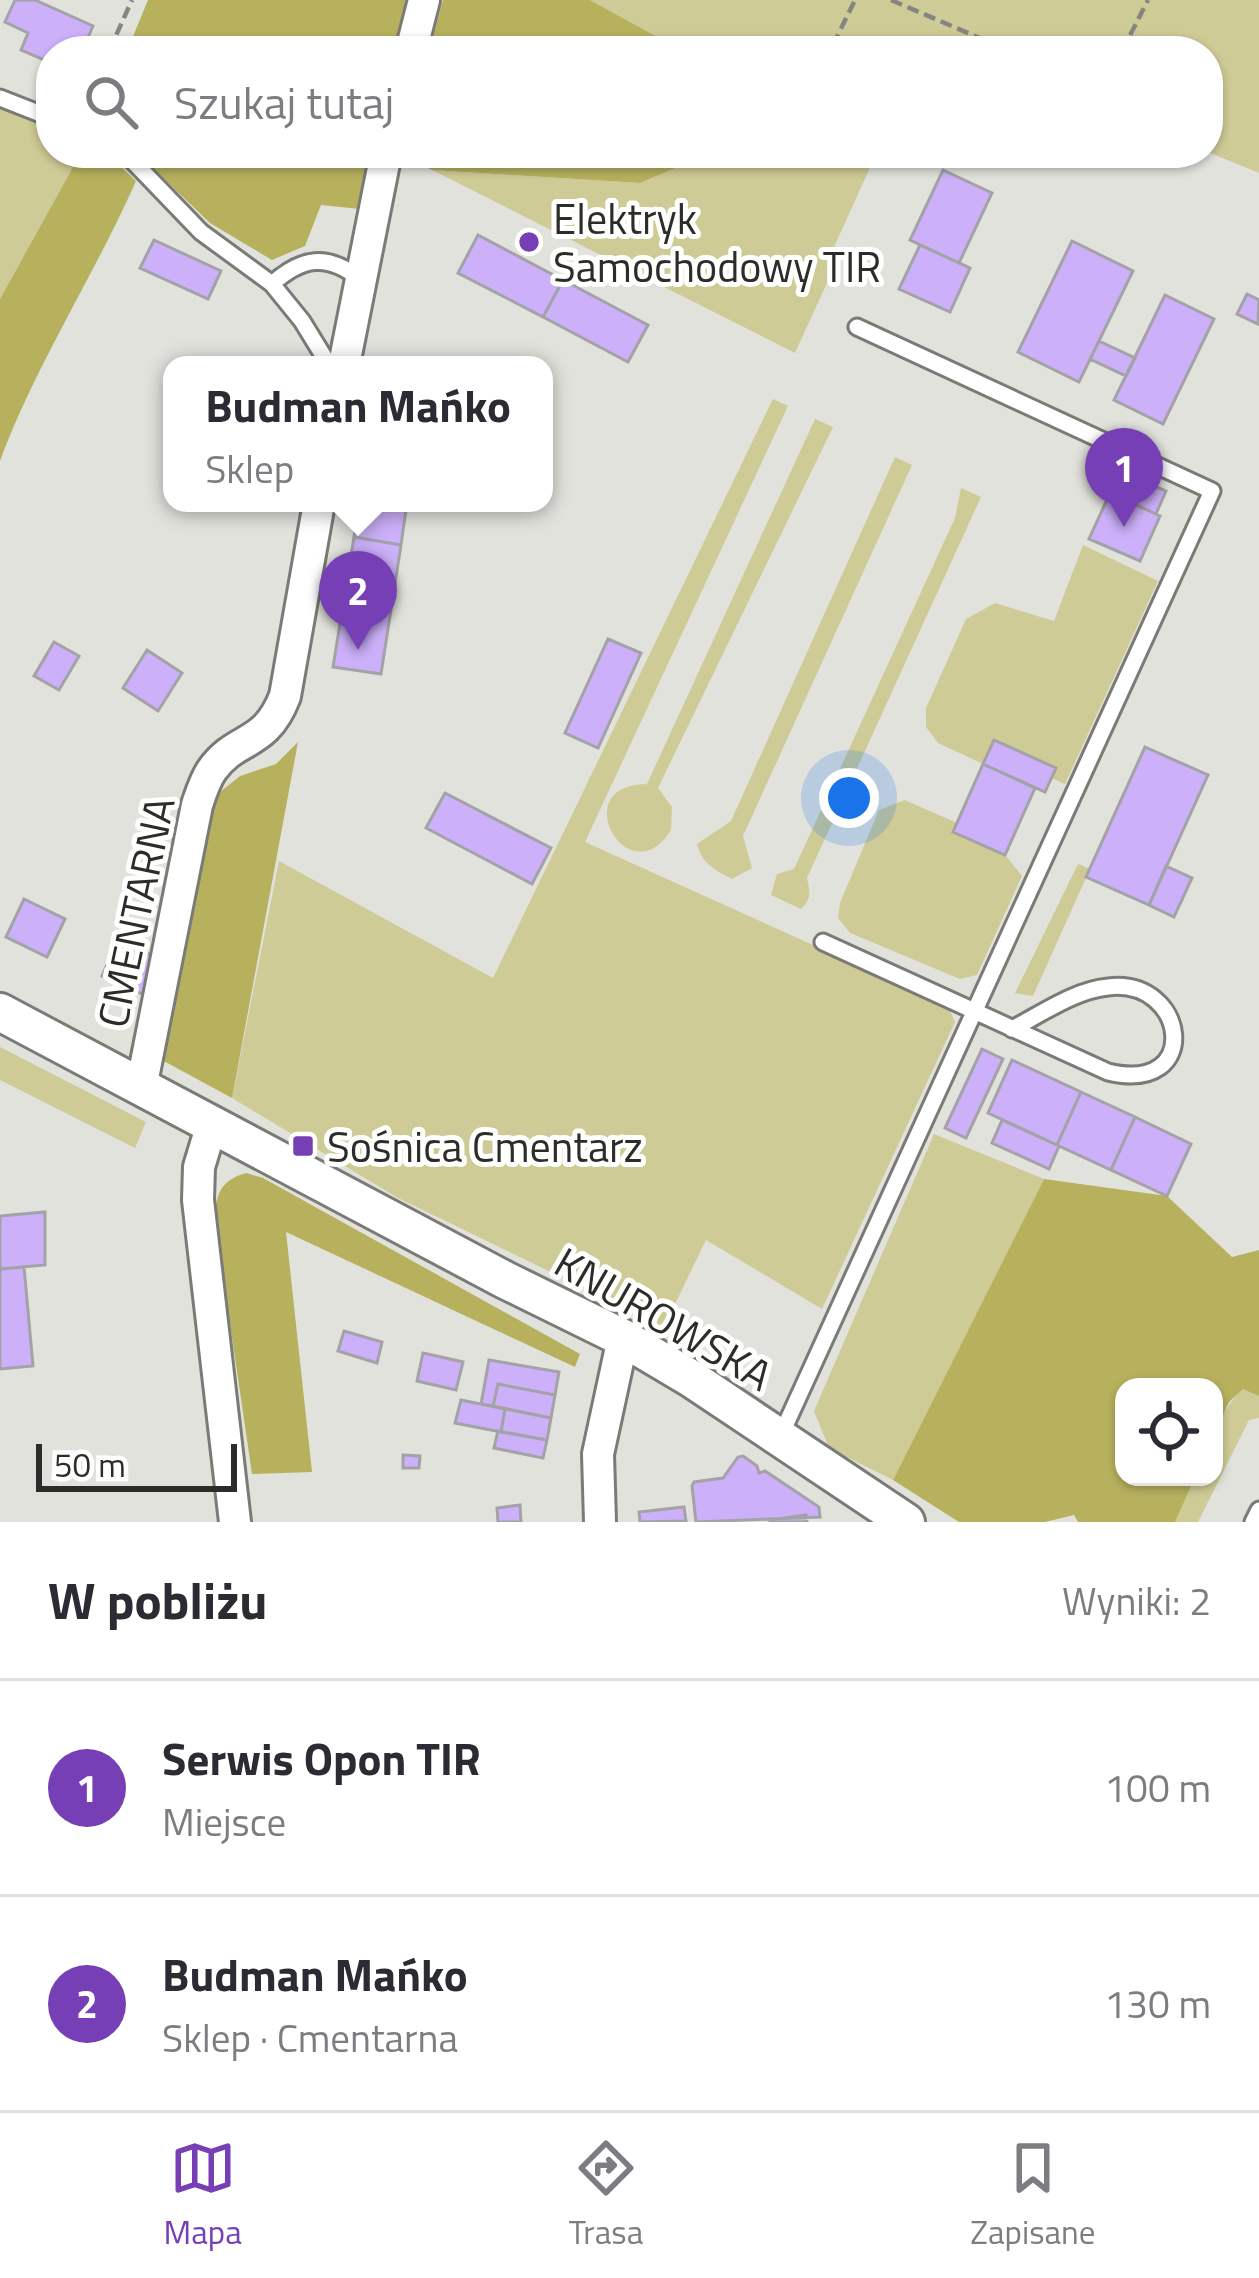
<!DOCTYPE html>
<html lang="pl">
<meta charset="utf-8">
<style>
body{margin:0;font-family:"Titillium Web",sans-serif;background:#f7f7f7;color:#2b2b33}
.controls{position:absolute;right:36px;bottom:36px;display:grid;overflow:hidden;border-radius:24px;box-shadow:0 3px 9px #0004}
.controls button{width:108px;height:108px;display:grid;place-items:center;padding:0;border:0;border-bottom:3px solid #e1e1e2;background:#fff;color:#2b2b33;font:60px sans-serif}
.scale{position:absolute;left:36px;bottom:30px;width:201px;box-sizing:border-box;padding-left:12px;border:6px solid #2c2c2a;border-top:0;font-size:33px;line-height:42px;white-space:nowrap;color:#2c2c2a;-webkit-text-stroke:9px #fffffe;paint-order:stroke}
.you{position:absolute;left:849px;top:798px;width:42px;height:42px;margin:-30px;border:9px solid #fff;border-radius:50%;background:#1a73e8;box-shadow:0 0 0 18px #1a73e833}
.badge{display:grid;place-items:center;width:78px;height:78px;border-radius:50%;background:#763fb6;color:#fff;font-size:39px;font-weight:700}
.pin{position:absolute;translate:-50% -99px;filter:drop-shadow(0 3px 6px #0008)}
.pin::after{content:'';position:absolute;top:63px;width:42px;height:36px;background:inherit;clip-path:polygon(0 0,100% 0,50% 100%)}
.popup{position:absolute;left:163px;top:356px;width:390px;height:156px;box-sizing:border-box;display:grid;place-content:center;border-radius:24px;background:#fff;filter:drop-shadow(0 3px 9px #0005);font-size:39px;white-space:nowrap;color:#7c7c81}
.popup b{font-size:45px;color:#2b2b33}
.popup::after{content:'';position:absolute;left:50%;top:100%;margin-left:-24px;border:24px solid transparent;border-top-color:#fff}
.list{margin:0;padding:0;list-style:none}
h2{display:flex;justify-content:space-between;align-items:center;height:156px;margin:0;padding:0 48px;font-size:51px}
h2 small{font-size:39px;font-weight:400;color:#7c7c81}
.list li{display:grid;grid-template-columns:78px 1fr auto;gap:36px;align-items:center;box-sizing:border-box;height:216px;padding:0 48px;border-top:3px solid #e1e1e2}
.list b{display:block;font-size:45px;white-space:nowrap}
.list p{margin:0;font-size:39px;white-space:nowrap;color:#7c7c81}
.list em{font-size:39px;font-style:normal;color:#7c7c81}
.icon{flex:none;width:66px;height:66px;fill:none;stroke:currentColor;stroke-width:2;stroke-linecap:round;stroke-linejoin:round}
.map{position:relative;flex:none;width:1259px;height:1522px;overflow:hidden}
.search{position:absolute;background:#fff;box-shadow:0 3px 9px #0004;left:36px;right:36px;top:36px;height:132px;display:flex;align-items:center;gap:30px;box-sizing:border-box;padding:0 42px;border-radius:48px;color:#7c7c81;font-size:45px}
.sheet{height:588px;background:#fff}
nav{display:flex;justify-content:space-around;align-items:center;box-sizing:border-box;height:168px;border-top:3px solid #e1e1e2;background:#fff;font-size:33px;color:#7c7c81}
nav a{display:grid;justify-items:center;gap:6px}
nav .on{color:#763fb6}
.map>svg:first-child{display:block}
</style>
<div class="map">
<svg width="1259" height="1522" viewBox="0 0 1259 1522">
<rect width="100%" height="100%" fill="#e2e2dd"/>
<path fill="#cfcb96" d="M590,0H1259V173L1208,152V51H868L840,41L836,51H683Z
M0,108L51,127V153H86L73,167L0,299Z
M711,153H848L872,163L830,256L837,261L795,353L432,170L640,183Z
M773,399L788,406L585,842L948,1006L955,1022L822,1309L706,1240L664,1327L398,1198L232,1098L279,861L493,978Z
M815,419L833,427L658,788L672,807L671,830C629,898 564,784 647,784Z
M895,457L912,465L743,836L752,868L732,879C715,870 702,864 697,844L731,821Z
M961,488L981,497L807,878C810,892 812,899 801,909L771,895L777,874L794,869L955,518Z
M1083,545L1158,581L1065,784L1051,778L1055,767L994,740L983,764L938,743L926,727V708L966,619L995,603L1054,621Z
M905,800L957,823L954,832L1005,855L1022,876L977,975L960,979L850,933L838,918L840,903L879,810Z
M1078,864L1090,869L1033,996L1015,993Z
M0,1047L146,1122L135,1148L0,1080Z
M934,1134L1044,1179L893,1480L829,1448L814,1411Z
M1243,1388L1259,1396V1418L1249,1420L1198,1522H1173L1194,1477H1214C1214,1441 1216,1415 1243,1388Z"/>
<path fill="#b7b15e" d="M148,0H406L395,51H127Z
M443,0H590L683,51H429Z
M86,153H107L136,181C94,276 36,364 0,461V299L73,167Z
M137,153H372L360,209L321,205L305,246L272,260L210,223Z
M401,153H711L640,183L432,170L400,156Z
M298,742L232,1098L160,1059L210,800L240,776L276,764Z
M246,1173L263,1178L580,1354L575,1367L286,1232L312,1472L252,1474L215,1221C215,1196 220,1180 246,1173Z
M1044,1179L1167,1196L1232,1257L1259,1250V1396L1243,1389L1229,1402L1214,1436V1387H1124V1477H1195L1175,1522H1078L1074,1515L1045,1522H959L893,1480Z"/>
<path fill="#ccb0f9" stroke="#a3a2a6" stroke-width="3" d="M15,0H35L93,26L82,51L62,46L59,51H51V63L21,50L28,33L5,22Z
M943,170L992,193L959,263L910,240Z
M478,235L563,280L543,317L458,273Z
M154,240L221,271L208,299L140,268Z
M1072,241L1133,271L1079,382L1018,352Z
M920,245L970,268L950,312L899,289Z
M563,280L648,325L628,362L543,317Z
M1247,294L1259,300L1258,324L1237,314Z
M1165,295L1214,319L1163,424L1114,400Z
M1099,341L1135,358L1126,376L1090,359Z
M1120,471L1166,491L1156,514L1110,493Z
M1110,493L1160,516L1140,561L1089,539Z
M359,503H407L401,545L354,537Z
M354,537L401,545L381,674L333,667Z
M608,639L641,653L598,748L565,733Z
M54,642L79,656L59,690L34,676Z
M147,650L182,673L158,711L123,688Z
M994,740L1056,768L1045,792L983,764Z
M1145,747L1208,775L1149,905L1086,877Z
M983,764L1035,788L1005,855L953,832Z
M445,793L551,848L532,884L426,828Z
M1166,866L1192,878L1174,917L1149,905Z
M24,899L65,919L47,957L6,937Z
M117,941L154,956L147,996L102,976Z
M982,1049L1003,1059L966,1138L945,1128Z
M1012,1060L1081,1092L1057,1145L988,1113Z
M1081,1092L1135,1117L1111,1170L1057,1145Z
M1135,1117L1191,1144L1167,1196L1111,1170Z
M1002,1120L1059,1146L1049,1169L992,1143Z
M45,1212V1265L0,1269V1216Z
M24,1267L33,1366L0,1369V1269Z
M344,1331L382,1342L377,1363L338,1351Z
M423,1353L463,1362L456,1390L417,1381Z
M489,1360L559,1372L555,1395L498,1384L493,1406L481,1404Z
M498,1384L555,1395L551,1418L493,1406Z
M461,1400L505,1409L501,1432L455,1423Z
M505,1409L551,1418L547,1440L501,1432Z
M498,1431L547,1440L543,1458L494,1448Z
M403,1455L420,1456L419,1468H403Z
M743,1456L757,1466L759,1473L765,1471L819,1507L820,1517L696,1522L692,1486L694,1482L723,1478L738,1457Z
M520,1505L521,1522H498L497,1508Z
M684,1507L686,1521L640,1522L639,1512Z
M806,1515L807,1522H770V1520Z"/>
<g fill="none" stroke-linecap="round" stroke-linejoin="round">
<g stroke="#7a7a76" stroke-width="21">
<path id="service" d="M0,98L51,118
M125,153L201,232L272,284L302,321L329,365
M272,284C302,257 327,253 360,279
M823,942L1108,1072C1204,1095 1187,977 1108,987C1075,990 1041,1014 1012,1029
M781,1435L1212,491L857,327
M1253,1522L1259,1510"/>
</g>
<g stroke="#7a7a76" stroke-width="36">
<path id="minor" d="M411,51L424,0
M344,365L386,153
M141,1088L197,805C201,793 205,780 212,770C237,735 265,748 285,696L319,503
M212,1124L199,1167L198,1200L235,1522
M600,1522L598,1454L623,1338"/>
</g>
<g stroke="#7a7a76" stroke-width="42">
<path id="tertiary" d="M0,1012L505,1280L623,1338L692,1379L906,1522"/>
</g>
<path stroke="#858581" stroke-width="4.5" stroke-dasharray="12 6" stroke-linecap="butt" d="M891,0L1010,51
M833,45L855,0
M109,51L132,0
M1122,51L1148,0"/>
<use href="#service" stroke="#fff" stroke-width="15"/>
<use href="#minor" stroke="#fff" stroke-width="30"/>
<use href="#tertiary" stroke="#fff" stroke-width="36"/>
</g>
<g fill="#763fb6" stroke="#fffffe" stroke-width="4.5">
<circle cx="529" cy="242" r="12"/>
<rect x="291" y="1134" width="24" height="24" rx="6"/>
</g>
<g text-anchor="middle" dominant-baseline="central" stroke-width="10" stroke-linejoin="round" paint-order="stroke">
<g font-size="42" fill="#2c2c2a" stroke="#fffffe" text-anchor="start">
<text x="553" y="218">Elektryk<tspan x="553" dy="48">Samochodowy TIR</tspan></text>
<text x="327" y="1146">Sośnica Cmentarz</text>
</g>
<g font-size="42" fill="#2c2c2a" stroke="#fffffe">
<text transform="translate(135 912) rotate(-78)">CMENTARNA</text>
<text transform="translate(664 1318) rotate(30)">KNUROWSKA</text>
</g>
</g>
</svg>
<div class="controls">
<button><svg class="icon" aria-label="locate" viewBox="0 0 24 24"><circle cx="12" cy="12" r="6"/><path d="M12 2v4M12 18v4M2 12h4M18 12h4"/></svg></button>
</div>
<div class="scale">50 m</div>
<div class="you"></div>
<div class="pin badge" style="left:1124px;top:527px">1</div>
<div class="pin badge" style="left:358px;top:650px">2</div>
<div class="popup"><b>Budman Mańko</b>Sklep</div>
<div class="search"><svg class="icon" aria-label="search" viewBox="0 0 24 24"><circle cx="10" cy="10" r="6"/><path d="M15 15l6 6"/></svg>Szukaj tutaj</div>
</div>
<section class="sheet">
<h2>W pobliżu<small>Wyniki: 2</small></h2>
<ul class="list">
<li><span class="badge">1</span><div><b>Serwis Opon TIR</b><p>Miejsce</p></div><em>100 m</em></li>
<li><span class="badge">2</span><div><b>Budman Mańko</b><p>Sklep · Cmentarna</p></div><em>130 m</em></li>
</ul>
</section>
<nav>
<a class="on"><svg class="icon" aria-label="map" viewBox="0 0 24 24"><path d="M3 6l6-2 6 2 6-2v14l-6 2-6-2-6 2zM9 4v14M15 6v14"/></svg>Mapa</a>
<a><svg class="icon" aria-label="directions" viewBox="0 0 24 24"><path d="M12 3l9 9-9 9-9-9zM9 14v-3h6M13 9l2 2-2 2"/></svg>Trasa</a>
<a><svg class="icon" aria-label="saved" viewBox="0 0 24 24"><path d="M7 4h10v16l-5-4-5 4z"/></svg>Zapisane</a>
</nav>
